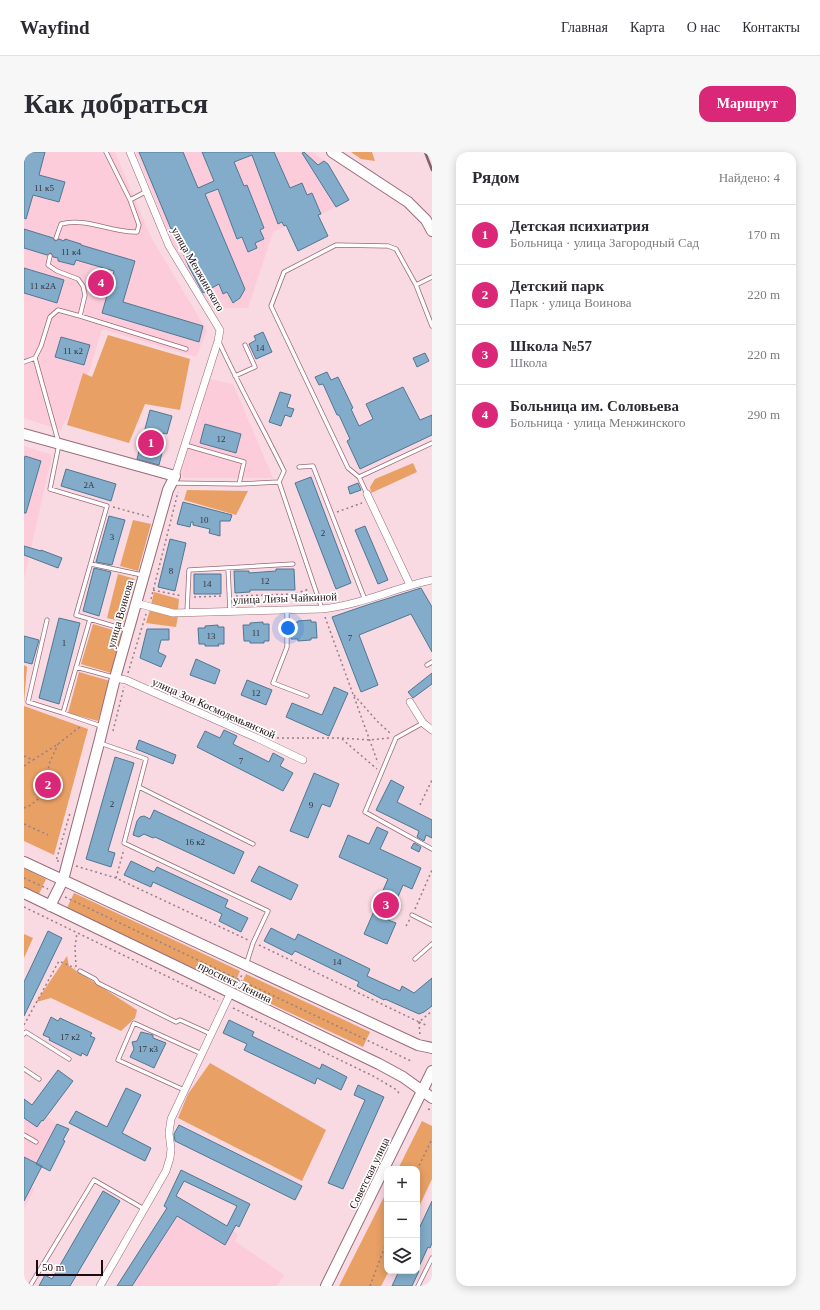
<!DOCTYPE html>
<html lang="ru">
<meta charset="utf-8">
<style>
body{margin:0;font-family:Georgia,serif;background:#f7f7f7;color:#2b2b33}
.controls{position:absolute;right:12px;bottom:12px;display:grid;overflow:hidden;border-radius:8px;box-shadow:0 2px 10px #0003}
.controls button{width:36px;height:36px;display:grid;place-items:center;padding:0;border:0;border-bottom:1px solid #e1e1e2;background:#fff;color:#2b2b33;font:20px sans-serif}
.scale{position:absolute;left:12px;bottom:10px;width:67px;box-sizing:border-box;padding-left:4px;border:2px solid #1c0b10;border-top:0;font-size:11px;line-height:14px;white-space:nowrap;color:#1c0b10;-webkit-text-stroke:3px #fff;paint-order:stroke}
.you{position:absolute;left:264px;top:476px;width:14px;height:14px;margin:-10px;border:3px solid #fff;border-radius:50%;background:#1a73e8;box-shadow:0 0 0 6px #1a73e833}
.badge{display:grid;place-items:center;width:26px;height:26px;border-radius:50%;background:#db2777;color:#fff;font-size:13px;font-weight:700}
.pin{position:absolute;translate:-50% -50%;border:2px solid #fff;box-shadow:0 1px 4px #0006}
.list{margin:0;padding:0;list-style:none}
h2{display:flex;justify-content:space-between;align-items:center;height:52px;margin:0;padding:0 16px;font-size:17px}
h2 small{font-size:13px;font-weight:400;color:#7c7c81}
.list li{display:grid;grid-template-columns:26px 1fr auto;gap:12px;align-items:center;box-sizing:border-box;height:60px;padding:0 16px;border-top:1px solid #e1e1e2}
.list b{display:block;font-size:15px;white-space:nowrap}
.list p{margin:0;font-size:13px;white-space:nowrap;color:#7c7c81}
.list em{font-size:13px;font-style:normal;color:#7c7c81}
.icon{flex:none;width:22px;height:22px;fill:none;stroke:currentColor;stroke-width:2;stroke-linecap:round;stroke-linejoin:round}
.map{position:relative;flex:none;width:408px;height:1134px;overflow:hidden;border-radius:12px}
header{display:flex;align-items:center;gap:24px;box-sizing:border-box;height:56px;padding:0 20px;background:#fff;border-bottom:1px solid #e1e1e2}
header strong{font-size:19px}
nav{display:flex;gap:22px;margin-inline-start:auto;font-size:14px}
.intro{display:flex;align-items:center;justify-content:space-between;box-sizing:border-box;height:96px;padding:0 24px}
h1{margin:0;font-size:28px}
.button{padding:10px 18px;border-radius:12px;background:#db2777;color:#fff;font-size:14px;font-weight:700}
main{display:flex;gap:24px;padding:0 24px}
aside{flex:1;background:#fff;border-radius:12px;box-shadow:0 2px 10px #0003}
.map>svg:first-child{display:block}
</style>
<header>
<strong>Wayfind</strong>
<nav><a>Главная</a><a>Карта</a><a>О нас</a><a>Контакты</a></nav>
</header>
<div class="intro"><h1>Как добраться</h1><a class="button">Маршрут</a></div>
<main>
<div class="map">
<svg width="408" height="1134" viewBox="0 0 408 1134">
<rect width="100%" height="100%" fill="#f9d9e2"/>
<path fill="#fdccdb" d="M0,0H91L127,85L183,179L172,205L78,177L66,217L37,278L0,266Z
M112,0H289L305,13L326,48L276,73L262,74L249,80L224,156H187L149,92Z
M186,227L209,232L249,326H160L156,320Z
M0,294L28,303L0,427Z
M0,947L33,972L45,977L39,988L41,989L26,1019L17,1015L8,1034L10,1038L0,1057Z
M153,1065L200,1092L209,1078L214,1083L211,1089L260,1123L253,1134H108Z"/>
<path fill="#e8a065" d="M327,0H348L351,9L337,7Z
M84,183L166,207L156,258L121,252L105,291L43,273L59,221L68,225Z
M389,311L393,320L347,341L346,335L351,327Z
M163,338L224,339L212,363L160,348Z
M109,368L127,372L114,419L96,414Z
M94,422L111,427L100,470L83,466Z
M130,440L155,447L154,458L127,453Z
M126,458L154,464L152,475L122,471Z
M69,472L99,481L87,521L57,512Z
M0,513L3,515L0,551Z
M55,520L86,529L74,569L44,561Z
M0,554L64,577L30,703L0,689Z
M0,716L22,727L15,742L0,735Z
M50,741L216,819L209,835L43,756Z
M0,782L9,786L0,806Z
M43,804L45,814L113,858L111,866L97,879L27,846L12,850Z
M222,822L346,880L339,895L215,837Z
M186,911L302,978L278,1029L154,966L164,942Z
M398,969L408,974V1027L393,1059V1017H374Z
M363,1039V1119H365L357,1134H315Z"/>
<path fill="#82acc9" stroke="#4f7792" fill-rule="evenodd" d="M1,0H21L15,23L41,30L35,50L9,43L2,67L0,66V5Z
M115,0H159L174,36L190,29L178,0H250L266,36L278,31L283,43L288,41L297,62L294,63L304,84L274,99L262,73L260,74L258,70L254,72L228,3L210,10L220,34L223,33L240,76L236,78L240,87L231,91L233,96L224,100L218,85L213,87L194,37L181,42L221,137L216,146L209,151L203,140L199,142L195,132L179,141L165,115L148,76L147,77Z
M280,0L294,13L300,9L304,12L325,48L312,55L278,1Z
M0,77L29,86L31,89L35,87L40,89L41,87L57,92V93L111,109L99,150L179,174L175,190L78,161L90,119L52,108L50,113L34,109V106L29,105L27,101L23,103L0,96Z
M0,116L40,128L33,151L0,141Z
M239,180L248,200L232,207L225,192L232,188L230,184Z
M37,185L66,193L60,213L31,205Z
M401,201L405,209L393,215L389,206Z
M303,220L307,228L314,225L329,256L327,257L335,274L349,267L342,252L379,235L396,268L408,263V283L336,317L323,289L326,287L315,263H313L299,232L295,233L291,225Z
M256,240L267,243L263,255L270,257L267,265L261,263L257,274L245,270Z
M126,258L148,264L143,282L139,281L135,300L138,301L135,313L113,307Z
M181,272L217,282L212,301L176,291Z
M1,304L17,309L2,361H0V308Z
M42,317L92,332L87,349L37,334Z
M287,325L327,431L312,437L271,331Z
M334,331L337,338L326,342L324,335Z
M159,350L208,363L206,369H196V384L185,381L186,377L169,373V370H167L166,375L153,372Z
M85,364L101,368L88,413L72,410Z
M341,374L364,428L354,432L331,378Z
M146,387L162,391L151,439L134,435Z
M0,394L17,399V398L38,406L34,416L0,403Z
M70,416L87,420L75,464L59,459Z
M252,417H270L271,438H226V440L211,441L210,419H225V421L252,419Z
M170,422H197V442H170Z
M397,436L408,455V500L387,462L335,483L354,533L337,540L308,465L343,453Z
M35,466L56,471L35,552L15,546Z
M287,468V470H292L293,486H287V488L274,489V487H267V471L274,470V469Z
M239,470V472H245V489H240V491H226V489H220L219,473H226V471Z
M194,473V475H200V492H194L195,494H181V492H175L174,476H181V474Z
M123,477H145V488H137L134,500L142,504L137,515L116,506Z
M0,484L15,488L8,512L0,510Z
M172,507L196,518L191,532L166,523Z
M408,521V532L389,546L384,540Z
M223,528L248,538L242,553L217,543Z
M310,535L324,541L305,584L262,565L268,551L298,563Z
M200,578L213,584L209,592L245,610L249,601L260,607L256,614L269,621L259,639L173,595L181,579L196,586Z
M115,588L152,603L149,612L112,597Z
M91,605L110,611L84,699L91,701L87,715L62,707Z
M290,621L315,632L306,655L298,652L284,686L266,679Z
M367,628L380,635L373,650L408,668V686L402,683L400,689L393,685L395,679L352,658Z
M130,658L220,700L210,722L131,685L129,686L120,682L115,685L109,683L113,669L116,665L120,664L126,667Z
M353,675L364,680L356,697L397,716L388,737L379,733L364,768L372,771L363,792L340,782L364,727L315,705L324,683L345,692Z
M390,691L397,695L395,700L387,696Z
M107,709L130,720L133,715L204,748L201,755L224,766L217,780L195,769L198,762L129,730L127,735L100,723Z
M235,714L274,733L267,748L227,729Z
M247,776L271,788L274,782L346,817L343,824L376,839L378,834L390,841L408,826V854L400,860L395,862L361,847L360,848L333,834L335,830L271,799L268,803L240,789Z
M24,779L38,786L0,864V830Z
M27,865L34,869L36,866L68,881L66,884L71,886L63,904L58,901L57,904L25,888L26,886L19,883Z
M205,868L230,880L228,884L296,917L298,912L323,925L317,938L293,926L291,932L220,898L223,892L199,881Z
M117,880L129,883V886L142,891L130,916L106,905L110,897L108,890L113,889Z
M34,918L49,929L19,969L18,968L13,975L0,966V947L8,953Z
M334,933L360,945L319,1037L304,1031L341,948L330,943Z
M102,936L117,943L98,981L127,996L121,1009L45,971L52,959L83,975Z
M33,972L45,977L39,988L41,989L26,1019L12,1012Z
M155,973L278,1034L271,1048L151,989L150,982Z
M0,1005L18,1014L0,1049Z
M157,1018L226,1052L215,1075L212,1073L201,1093L153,1064L108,1134H93L143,1056L140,1054ZM160,1029L213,1054L203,1074L152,1044Z
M79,1039L96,1049L46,1134H15L21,1123L28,1127Z
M408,1049V1091L406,1096L404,1095L393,1119H395L388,1134H368L375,1119H393V1081Z"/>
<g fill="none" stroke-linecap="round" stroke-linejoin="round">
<g stroke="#996b79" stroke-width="5">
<path id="lane" d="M106,48L123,39
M32,86L37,72C62,65 88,81 113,80L115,73L106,48L82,0
M392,133L408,125
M56,164L162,197
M195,190C215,234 239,276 260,319L255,330L298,457
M11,206L35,292L26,337L83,354L52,463L103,478
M0,210L11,206L17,194L26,165L34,158L56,164L61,143L59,134L54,127L33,119L24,113L26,104
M211,224L231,215L221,193
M161,293L220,310L215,332
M275,315L289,314L341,448
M335,325L408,291
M149,331L215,332L255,330
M343,342L335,325L324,316L247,154L260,120L312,93L364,94L372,97L392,133L408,174
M67,412L118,423
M204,416L206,459
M263,458V495L249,531L283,544
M163,460L165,418L269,412
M66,467L39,561L77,574
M23,468L4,550L39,561
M403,513L408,510
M52,515L89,525
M399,571L372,586L341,660L408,697
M76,591L122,607L100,691L244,759L229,791L222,813
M115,635L229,692
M388,763L408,773
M391,807L408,792
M56,819L71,827L74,831L152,870L156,868L187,882
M0,882L2,880L45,907
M0,917L15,927
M160,938L94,908L110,871L178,902
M0,983L12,990
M6,1134L70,1028L120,1057
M394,1134L408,1106"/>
</g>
<g stroke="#996b79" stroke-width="8">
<path id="street" d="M106,0L145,94L196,178L194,189L151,324
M343,342L386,433
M112,451L149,461L298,457C336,453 371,436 408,428
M91,526L102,528L233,586L279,608
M386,550L399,571L408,578
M76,1134L142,1019L146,1006L147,997L145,981L147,967L207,840"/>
</g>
<g stroke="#996b79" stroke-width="12">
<path id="secondary" d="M308,0L384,50L402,68L408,79
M0,282L151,324L144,338L91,526L75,591L39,728L26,754
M0,710L394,893L408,896
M0,741L355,912L379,925L408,946
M302,1134L408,919"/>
</g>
<path stroke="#987e86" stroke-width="1.5" stroke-dasharray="2 3" stroke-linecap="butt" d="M89,355L126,365
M313,360L338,351
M129,438L158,444
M212,444L270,442L285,437
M170,445L200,444
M127,447L154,340
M301,465L354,611
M104,521L122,462
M330,543L354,570L367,582
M89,579L100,535
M253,586H317L346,588L365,586
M318,587L353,617
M0,604L9,608L34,592L57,574
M0,614L9,608
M396,653L408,628
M0,656L7,653L14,647L22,634L25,612L34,592
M0,672L24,683
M35,709H32L46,661
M52,714L92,726L224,788
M0,726L24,737
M92,726L100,697
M41,745L387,909
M0,755L194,849
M391,757L408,718
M382,774L386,767
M235,793L395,870L408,859
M52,815L51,795L53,781
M212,834L219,821
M209,856L349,924L373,938L376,943
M395,870L396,884
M395,870L404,874
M0,873L35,809L51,816
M404,957L408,958
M393,1018L408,987
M346,1134L363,1089"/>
<use href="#lane" stroke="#fff" stroke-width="3.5"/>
<use href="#street" stroke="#fff" stroke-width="7"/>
<use href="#secondary" stroke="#fff" stroke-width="10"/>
<path stroke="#7a636a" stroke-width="2.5" d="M401,0L408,18"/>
</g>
<g text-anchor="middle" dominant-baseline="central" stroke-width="3.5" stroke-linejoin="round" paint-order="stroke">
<g font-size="9" fill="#36333e">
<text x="20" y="36">11 к5</text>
<text x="47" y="100">11 к4</text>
<text x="19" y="134">11 к2А</text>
<text x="236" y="196">14</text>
<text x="49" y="199">11 к2</text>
<text x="197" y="287">12</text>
<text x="65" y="333">2А</text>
<text x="180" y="368">10</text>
<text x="299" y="381">2</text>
<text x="88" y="385">3</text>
<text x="147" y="419">8</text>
<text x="241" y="429">12</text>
<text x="183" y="432">14</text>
<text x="232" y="481">11</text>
<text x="187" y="484">13</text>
<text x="326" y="486">7</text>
<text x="40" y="491">1</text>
<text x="232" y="541">12</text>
<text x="217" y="609">7</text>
<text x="88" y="652">2</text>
<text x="287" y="653">9</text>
<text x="171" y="690">16 к2</text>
<text x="313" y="810">14</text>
<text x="46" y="885">17 к2</text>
<text x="124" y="897">17 к3</text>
</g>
<g font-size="11" fill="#1c0b10" stroke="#fff">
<text transform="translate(174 117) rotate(60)">улица Менжинского</text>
<text transform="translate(261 446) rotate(-2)">улица Лизы Чайкиной</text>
<text transform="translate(96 462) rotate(-74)">улица Воинова</text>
<text transform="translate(190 556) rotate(24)">улица Зои Космодемьянской</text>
<text transform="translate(211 830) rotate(26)">проспект Ленина</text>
<text transform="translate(345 1021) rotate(-64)">Советская улица</text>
</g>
</g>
</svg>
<div class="controls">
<button>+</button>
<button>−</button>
<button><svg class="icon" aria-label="layers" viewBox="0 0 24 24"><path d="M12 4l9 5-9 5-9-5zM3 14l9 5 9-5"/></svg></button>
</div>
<div class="scale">50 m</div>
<div class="you"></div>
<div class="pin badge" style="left:127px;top:291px">1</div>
<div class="pin badge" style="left:24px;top:633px">2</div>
<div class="pin badge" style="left:362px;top:753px">3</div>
<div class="pin badge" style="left:77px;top:131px">4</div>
</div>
<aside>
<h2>Рядом<small>Найдено: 4</small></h2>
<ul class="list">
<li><span class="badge">1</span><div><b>Детская психиатрия</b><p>Больница · улица Загородный Сад</p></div><em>170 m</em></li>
<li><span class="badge">2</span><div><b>Детский парк</b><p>Парк · улица Воинова</p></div><em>220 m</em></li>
<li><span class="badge">3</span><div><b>Школа №57</b><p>Школа</p></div><em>220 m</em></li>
<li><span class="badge">4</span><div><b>Больница им. Соловьева</b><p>Больница · улица Менжинского</p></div><em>290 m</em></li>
</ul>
</aside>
</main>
